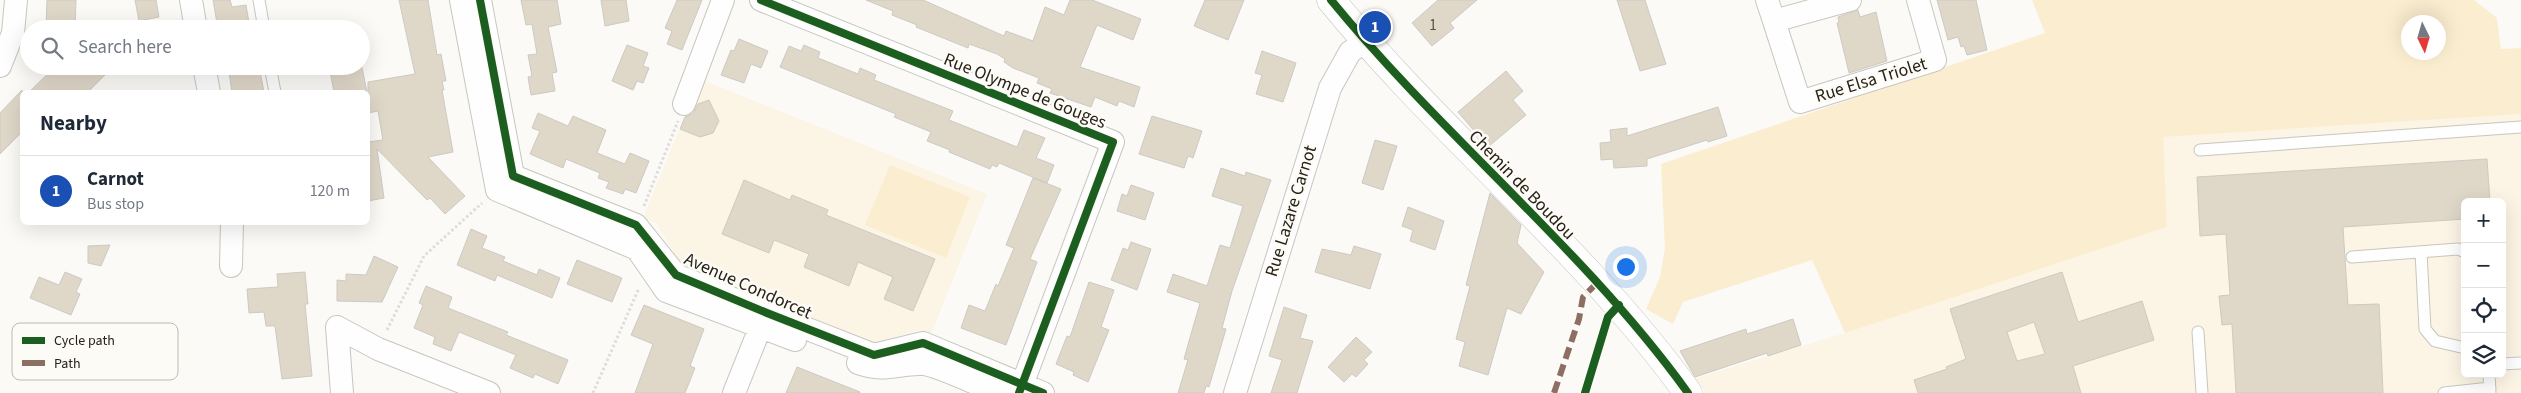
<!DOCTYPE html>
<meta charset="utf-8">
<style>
body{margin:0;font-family:"Source Sans 3",sans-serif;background:#f6f6f7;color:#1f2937}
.controls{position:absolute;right:15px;bottom:15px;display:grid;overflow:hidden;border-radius:8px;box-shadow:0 5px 20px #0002}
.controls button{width:45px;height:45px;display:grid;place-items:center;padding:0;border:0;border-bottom:1px solid #e0e1e3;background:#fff;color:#1f2937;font:25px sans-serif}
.compass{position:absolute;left:2401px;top:15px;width:45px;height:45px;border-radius:50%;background:#fff;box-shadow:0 5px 20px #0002;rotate:175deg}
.you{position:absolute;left:1625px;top:266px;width:18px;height:18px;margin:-12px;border:4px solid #fff;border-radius:50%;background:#1a73e8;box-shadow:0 0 0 8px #1a73e833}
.badge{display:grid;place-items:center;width:32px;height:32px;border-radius:50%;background:#b45309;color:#fff;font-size:16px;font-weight:700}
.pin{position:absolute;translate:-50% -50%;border:2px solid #fff;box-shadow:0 1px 5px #0006}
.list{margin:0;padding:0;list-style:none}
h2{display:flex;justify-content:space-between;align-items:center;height:65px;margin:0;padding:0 20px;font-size:21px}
h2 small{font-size:16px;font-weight:400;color:#747a83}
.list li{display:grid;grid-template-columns:32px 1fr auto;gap:15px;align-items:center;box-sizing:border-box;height:70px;padding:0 20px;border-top:1px solid #e0e1e3}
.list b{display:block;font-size:19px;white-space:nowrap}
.list p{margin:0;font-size:16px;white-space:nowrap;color:#747a83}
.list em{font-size:16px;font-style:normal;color:#747a83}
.icon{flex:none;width:28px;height:28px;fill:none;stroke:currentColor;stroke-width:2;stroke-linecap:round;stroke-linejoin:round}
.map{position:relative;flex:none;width:2521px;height:393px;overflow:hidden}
.search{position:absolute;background:#fff;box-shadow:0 5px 20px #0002;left:20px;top:20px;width:350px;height:55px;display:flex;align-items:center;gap:12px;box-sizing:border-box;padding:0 18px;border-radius:28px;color:#747a83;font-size:19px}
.panel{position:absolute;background:#fff;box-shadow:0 5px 20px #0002;left:20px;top:90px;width:350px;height:135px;border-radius:8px}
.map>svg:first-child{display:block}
</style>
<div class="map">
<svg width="2521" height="393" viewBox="0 0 2521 393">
<rect width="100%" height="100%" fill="#fbfaf7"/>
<path fill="#fcf4e4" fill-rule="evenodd" d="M700,79L987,194L931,334L920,330L874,343L681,264L656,223L643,218Z
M2521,114V393H1706L1696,378L1845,333L2167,227L2162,137ZM2465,202H2502V374H2465Z"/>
<path fill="#fbedd0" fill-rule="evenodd" d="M2032,0H2474L2497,18L2501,49L2521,48V114L2163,137L2167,227L1845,333L1812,260L1683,302L1673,324L1646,309L1660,277L1665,248L1661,164L2045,33ZM2408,22H2438V52H2408Z
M890,165L970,197L946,258L865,225Z"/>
<path fill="#dfd7c8" stroke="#cdcac4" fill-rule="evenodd" d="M47,0H76L75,29H46Z
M135,0H156L159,17L139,21Z
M213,0H230L232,7L246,5L250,29H227L225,22L217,23Z
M399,0H428L437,55L441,54L446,81H442L444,90H442L453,152L428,157L465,196L445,214L430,198L427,200L377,149L384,198L368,201V142L383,140L378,111L368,113V82L415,74Z
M521,0H557L561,24L548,27L557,72L552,73L555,91L531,95L528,77L532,76L528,55L537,54L532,24L526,25Z
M601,0H626L629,21L605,26Z
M677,0H702L682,50L667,44L672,31L665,28Z
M866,0H923L1004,36L1006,31L1033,41L1045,7L1064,15L1070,0H1092L1141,19L1133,40L1097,25L1080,67L1140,87L1134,107L1119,101L1117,106L1095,97L1091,107L1050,93L1052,89L1037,83L1039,78L1013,68L1004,62L1005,59L997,54L969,44L968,48L916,27L917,25L892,15L893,11Z
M1205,0H1244L1228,40L1194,26Z
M1438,0H1477L1450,23L1454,28L1432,46L1412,23Z
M1617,0H1645L1666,64L1640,71Z
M1937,0H1976L1987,50L1967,55L1964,46L1961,47L1958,37L1948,40Z
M1858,10L1860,17L1876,12L1887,61L1849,73L1837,23L1839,22L1838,17Z
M739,39L768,51L761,68L751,64L744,83L721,75L731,50L734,51Z
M627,45L648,53L643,66L649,68L643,83L637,81L633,90L612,81Z
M804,45L820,52L818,58L858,74L860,68L876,75L874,80L953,111L949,120L1017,147L1024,130L1045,138L1036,158L1054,165L1047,183L999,163L997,167L992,165L990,169L949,152L950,150L927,141L931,132L894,117L896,114L780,67L789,46L801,51Z
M1262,51L1296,63L1283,102L1256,94L1262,75L1255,73Z
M361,63L367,92H334L329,66H361Z
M56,66H114L88,92H29Z
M228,66H259L264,92H232Z
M1506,71L1523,91L1513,100L1526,115L1488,147L1458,112Z
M22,90V132L0,154V113Z
M709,100L719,121L713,133L700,137L680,129L685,117L693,114L698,104Z
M1718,107L1727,136L1708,142L1707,140L1647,159V166L1614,168L1613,159L1601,160L1600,143L1611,142L1610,130L1627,128V136Z
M538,113L568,126L573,116L606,130L597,153L625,164L630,153L649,161L636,193L625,189L623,194L606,188L609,182L598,178L600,173L566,159L563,168L530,154L540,131L532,128Z
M1152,116L1202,131L1193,158L1188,156L1184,168L1139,154Z
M1375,140L1397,146L1383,190L1362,183Z
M2487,159L2490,202H2465V219L2343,227L2348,305L2379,304L2383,393H2236L2232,324L2222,325L2219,296L2230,295L2226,234L2200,236L2197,177Z
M1221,168L1245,176L1246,172L1271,180L1232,291L1222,328L1226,329L1209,387L1206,386L1204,393H1178L1188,360L1184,359L1189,341L1200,303L1167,292L1173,274L1207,286L1220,245L1230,248L1243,206L1212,196Z
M1033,178L1061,189L1030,259L1037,262L1006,345L961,328L969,305L985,311L996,284L998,286L1014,248L1006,245Z
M744,180L790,200L792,195L828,210L826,215L935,259L913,311L884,299L893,277L858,262L849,286L804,267L809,254L774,240L769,253L722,234Z
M1131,185L1154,193L1145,220L1117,211L1122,194L1127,196Z
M1490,193L1521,225L1517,243L1544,272L1521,314L1507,308L1488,375L1459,366L1465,342L1456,339L1470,286L1466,285Z
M1408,207L1444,221L1435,250L1410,241L1413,230L1402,226Z
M471,229L487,236L482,248L505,257L503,261L537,275L539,269L560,278L552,298L497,275L495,281L457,265Z
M1131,242L1151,249L1137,290L1111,280L1123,248L1128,250Z
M110,245L101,266L88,263V246Z
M1354,246L1381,254L1370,289L1315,272L1322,249L1351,255Z
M374,256L398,267L382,302L337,301V280L346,281V274L366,275Z
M577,260L622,278L612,302L567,284Z
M65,272L82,279L76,292L80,294L71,315L30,298L39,277L59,285Z
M305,272L308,304H305L312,376L282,379L275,326H266L264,312L249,313L247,289L278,287L277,274Z
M2062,272L2078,322L2142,301L2154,340L2073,366L2081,393H1918L1914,380L1947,369L1946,367L1966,359L1950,309ZM2034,322L2045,354L2017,361L2007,332Z
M1089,282L1114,290L1101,327L1109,330L1088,382L1073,375L1074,372L1056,364L1067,336L1070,337Z
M426,286L452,297L448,308L508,332L506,335L568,360L558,384L535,374L533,378L510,368L516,355L459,332L451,351L433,344L435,337L414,328L423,305L419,303Z
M644,305L704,329L690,366L695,368L685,393H635L653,344L631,335Z
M1284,307L1307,315L1300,338L1313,341L1297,393H1271L1282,360L1269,356Z
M1793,319L1801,345L1768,356L1767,353L1695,377L1680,351L1746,329L1747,334Z
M1356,337L1372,352L1364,360L1368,364L1356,377L1352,374L1344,382L1328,367Z
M797,367L860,392V393H786Z"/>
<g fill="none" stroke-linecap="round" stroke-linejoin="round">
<g stroke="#c8c6bf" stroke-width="13">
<path id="lane" d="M259,0L264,29
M270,66L275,92
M2200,150L2521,127
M2421,252L2425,329L2435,341L2465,348
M2352,257L2458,249L2465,252
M2198,332L2202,393
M2502,364L2521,363
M2489,374L2490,393
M2444,393L2490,388"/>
</g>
<g stroke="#c8c6bf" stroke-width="24">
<path id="street" d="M191,0L196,29
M461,0L497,190L637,249L666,291L795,340
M480,0L513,176L636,225L676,275L767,313L874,355L923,343L1043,393
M761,0L1113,142L1019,393
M1767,0L1774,21
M1850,0L1774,21L1800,102L1935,60L1918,0
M0,66L13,33L16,0
M204,66L209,92
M684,104L723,0
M231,266L232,222
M858,363C885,373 898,363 922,364C935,364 983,387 998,393
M342,393L337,327L378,349L489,393
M734,393L766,313
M1235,393L1330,88L1350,52L1367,40"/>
</g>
<g stroke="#c8c6bf" stroke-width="29">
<path id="secondary" d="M1331,0C1443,137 1585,250 1688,393"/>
</g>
<path stroke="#dddddc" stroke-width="3" stroke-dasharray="2.5 2.5" stroke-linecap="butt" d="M644,206L678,121
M387,330L424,256L482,203
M593,393L639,288"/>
<use href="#lane" stroke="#fefefe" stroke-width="11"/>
<use href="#street" stroke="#fefefe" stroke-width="22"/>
<use href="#secondary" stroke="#fefefe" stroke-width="28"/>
<path stroke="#8d6e63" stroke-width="6" stroke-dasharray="12 6" stroke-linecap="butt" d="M1554,393L1579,319L1583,297L1597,283"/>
<g stroke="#fdfbf5" stroke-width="11">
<path id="cycleway" d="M480,0L513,176L636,225L676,275L767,313L874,355L923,343L1043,393
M761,0L1113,142L1019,393
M1331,0C1443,137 1585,250 1688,393
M1585,393L1608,317L1619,305"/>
</g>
<use href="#cycleway" stroke="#1b5e20" stroke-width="8"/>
</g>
<g text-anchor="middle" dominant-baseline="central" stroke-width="5" stroke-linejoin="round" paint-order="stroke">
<g font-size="15" fill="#554f45">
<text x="1433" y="25">1</text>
</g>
<g font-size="18" fill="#272219" stroke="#fdfbf5">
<text transform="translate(1871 80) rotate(-17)">Rue Elsa Triolet</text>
<text transform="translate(1025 91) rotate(22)">Rue Olympe de Gouges</text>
<text transform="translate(1522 185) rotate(46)">Chemin de Boudou</text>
<text transform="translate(1291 211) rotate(-73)">Rue Lazare Carnot</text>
<text transform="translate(748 286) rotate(24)">Avenue Condorcet</text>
</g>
</g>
<rect x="12" y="323" width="166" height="57" rx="8" fill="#fdfbf5" stroke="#bdbab3" stroke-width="1"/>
<rect x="22" y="337" width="23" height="7" fill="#1b5e20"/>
<rect x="22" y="360" width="23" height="6" fill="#8d6e63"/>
<g font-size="14" fill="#272219">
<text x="54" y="345">Cycle path</text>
<text x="54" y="368">Path</text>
</g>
</svg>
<div class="controls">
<button>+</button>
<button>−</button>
<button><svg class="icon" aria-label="locate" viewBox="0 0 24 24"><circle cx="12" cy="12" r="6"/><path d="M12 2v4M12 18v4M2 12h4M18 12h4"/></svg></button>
<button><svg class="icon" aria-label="layers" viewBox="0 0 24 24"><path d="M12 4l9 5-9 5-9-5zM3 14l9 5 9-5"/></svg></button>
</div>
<svg class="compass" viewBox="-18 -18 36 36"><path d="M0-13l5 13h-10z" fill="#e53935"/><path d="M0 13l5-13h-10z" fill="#747a83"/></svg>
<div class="you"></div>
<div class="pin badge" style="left:1375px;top:27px;background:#1a4fb4">1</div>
<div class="search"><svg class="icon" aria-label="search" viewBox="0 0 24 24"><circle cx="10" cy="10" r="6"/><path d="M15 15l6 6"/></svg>Search here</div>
<section class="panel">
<h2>Nearby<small></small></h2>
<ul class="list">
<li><span class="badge" style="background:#1a4fb4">1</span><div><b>Carnot</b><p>Bus stop</p></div><em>120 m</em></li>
</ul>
</section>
</div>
